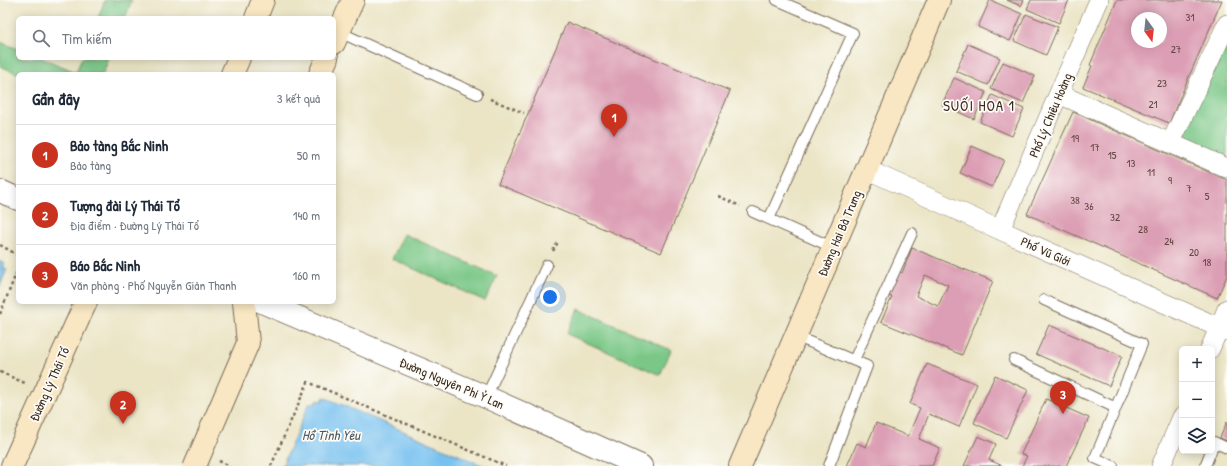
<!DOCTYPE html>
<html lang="vi">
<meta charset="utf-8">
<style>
body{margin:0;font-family:"Patrick Hand",sans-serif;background:#f2f2f3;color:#1f2937}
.controls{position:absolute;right:12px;bottom:12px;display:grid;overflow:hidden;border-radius:6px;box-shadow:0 2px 10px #0003}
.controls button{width:36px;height:36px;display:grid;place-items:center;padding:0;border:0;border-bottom:1px solid #e0e1e3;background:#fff;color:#1f2937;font:20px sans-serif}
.compass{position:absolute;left:1131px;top:12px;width:36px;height:36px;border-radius:50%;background:#fff;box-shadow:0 2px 10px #0003;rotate:165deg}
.you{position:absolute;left:550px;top:297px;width:14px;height:14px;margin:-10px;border:3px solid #fff;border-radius:50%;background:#1a73e8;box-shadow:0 0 0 6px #1a73e833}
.badge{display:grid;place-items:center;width:26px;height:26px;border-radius:50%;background:#c8321e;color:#fff;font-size:13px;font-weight:700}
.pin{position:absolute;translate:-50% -33px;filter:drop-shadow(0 1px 2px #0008)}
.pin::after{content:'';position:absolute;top:21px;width:14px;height:12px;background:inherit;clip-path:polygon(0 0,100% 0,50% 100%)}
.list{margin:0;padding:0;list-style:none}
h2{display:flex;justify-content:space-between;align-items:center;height:52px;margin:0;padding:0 16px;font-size:17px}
h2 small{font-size:13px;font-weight:400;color:#747a83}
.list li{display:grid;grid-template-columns:26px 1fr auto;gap:12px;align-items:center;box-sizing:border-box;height:60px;padding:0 16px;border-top:1px solid #e0e1e3}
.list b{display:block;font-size:15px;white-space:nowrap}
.list p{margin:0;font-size:13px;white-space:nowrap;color:#747a83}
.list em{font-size:13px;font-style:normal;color:#747a83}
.icon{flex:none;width:22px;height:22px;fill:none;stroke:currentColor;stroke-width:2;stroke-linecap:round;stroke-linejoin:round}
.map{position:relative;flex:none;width:1227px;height:466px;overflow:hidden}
.search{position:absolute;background:#fff;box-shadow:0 2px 10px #0003;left:16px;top:16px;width:320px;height:44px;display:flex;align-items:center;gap:10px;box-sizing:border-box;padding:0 14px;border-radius:6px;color:#747a83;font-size:15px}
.panel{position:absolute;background:#fff;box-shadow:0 2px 10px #0003;left:16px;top:72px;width:320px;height:232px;border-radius:6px}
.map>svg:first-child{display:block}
</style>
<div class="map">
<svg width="1227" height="466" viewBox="0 0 1227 466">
<rect width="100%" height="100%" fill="#fdfcf7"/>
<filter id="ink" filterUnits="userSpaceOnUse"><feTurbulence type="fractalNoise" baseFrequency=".025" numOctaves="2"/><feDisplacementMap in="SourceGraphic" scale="8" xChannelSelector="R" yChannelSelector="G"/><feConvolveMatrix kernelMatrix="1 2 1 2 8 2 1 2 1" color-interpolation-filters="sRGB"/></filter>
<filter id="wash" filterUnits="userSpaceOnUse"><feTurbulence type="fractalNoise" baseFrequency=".012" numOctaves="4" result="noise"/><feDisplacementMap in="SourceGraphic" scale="16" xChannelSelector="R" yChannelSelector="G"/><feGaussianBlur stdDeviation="0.9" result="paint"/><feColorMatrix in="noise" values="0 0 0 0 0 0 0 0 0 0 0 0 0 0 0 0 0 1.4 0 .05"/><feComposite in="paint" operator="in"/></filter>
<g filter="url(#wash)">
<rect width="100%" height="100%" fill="#ebe5c6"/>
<path fill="#7ac787" stroke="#5a7852" d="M105,0H132L125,18H98Z
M1227,24V168L1171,142Z
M0,42L18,49V58H42L76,72L82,58H109L103,74H19L0,66Z
M404,234L497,276L485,301L392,259Z
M578,309L671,350L660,375L567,334Z"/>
<path fill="#77c1f0" stroke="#597687" d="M0,261L5,263L3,268L7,269L0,286Z
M324,397L484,466H282L310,402L315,404L317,400L322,401Z"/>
<g id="blocks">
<path fill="#dc9eb4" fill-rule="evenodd" d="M990,0L1022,14L1010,41L978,27Z
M1007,0H1024L1021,6Z
M1031,0H1069L1059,23L1027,9Z
M1117,0H1222L1169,123L1083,87L1092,66L1090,65ZM1137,18H1161V42H1137Z
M1026,14L1058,27L1046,55L1014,41Z
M567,22L730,91L661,253L498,184Z
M968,44L1000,58L988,85L956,71Z
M1003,62L1035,76L1023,103L991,89Z
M954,78L986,92L974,119L942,105Z
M992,95L1024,109L1012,136L980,122Z
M1073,112L1227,180V276L1217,298L1027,214Z
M972,146L1004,160L992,187L960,173Z
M912,248L993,281L962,355L881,322L892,297L886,295L896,271L902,273ZM925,275L948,285L938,306L916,296Z
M1049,325L1122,356L1109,386L1036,354Z
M927,364L977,384L959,427L929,414L919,439L940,448L932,466H847L857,443L866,447L876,423L908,436L920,408L910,404Z
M995,375L1028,390L1006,438L974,423Z
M1046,399L1089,418L1066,466H1022L1027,456L1021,454Z
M1227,421V441L1220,438Z
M978,436L996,444L989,460L1003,466H964Z"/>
</g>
</g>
<g filter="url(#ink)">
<use href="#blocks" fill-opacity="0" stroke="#796b59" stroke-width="1"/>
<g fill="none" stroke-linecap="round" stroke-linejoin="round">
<g stroke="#796b59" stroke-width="12">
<path id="service" d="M339,32L477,94
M753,212L832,247
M769,219L853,33L777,0
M1044,300L1142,344L1095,458L1113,466
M795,336L867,366L829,466
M854,360L912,233
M1014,360L1116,408
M486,397L547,265
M1212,448L1214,442L1227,448
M1205,466L1211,451"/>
</g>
<g stroke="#796b59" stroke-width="20">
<path id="minor" d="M1059,94L1227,168
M1171,142L1227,24
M866,169L1000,230L1227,331
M1000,230L1099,0
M1210,349L1227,309
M1161,466L1182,417"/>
</g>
<g stroke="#796b59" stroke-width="24">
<path id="tertiary" d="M0,191L18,199
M262,302L486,397L641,466"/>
</g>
<g stroke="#796b59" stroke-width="24">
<path id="secondary" d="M256,18L263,0
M334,43L353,0
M232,74L239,58
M320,74L327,58
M12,466L86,302
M195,466L248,343L244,302
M740,466L939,0"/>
</g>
<path stroke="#796b59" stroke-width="2.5" stroke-dasharray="3 3" stroke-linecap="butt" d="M490,99L524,113
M718,196L740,206
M0,245L18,255
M553,251L558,242
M0,314L18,269
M0,372L27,384
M219,461L230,466
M271,466L308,382L506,466"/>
<use href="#service" stroke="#fff" stroke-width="10"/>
<use href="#minor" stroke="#fff" stroke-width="19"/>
<use href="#tertiary" stroke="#fff" stroke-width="22"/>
<use href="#secondary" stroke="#f9e7c3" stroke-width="22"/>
</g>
</g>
<g text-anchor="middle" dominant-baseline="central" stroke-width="3.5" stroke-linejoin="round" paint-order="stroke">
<g font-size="11" fill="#634744">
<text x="1190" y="17">31</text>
<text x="1176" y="49">27</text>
<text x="1162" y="83">23</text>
<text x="1153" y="104">21</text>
<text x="1075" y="138">19</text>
<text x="1095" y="147">17</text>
<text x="1112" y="155">15</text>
<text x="1131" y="163">13</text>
<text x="1151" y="172">11</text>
<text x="1170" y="180">9</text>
<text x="1189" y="188">7</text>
<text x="1207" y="196">5</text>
<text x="1075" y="200">38</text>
<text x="1089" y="206">36</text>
<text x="1115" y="217">32</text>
<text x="1143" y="229">28</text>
<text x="1169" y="241">24</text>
<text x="1194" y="252">20</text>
<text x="1207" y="262">18</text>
</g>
<g font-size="13" fill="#3b2a1e" stroke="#fdfcf7">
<text transform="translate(1050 115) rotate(-67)">Phố Lý Chiêu Hoàng</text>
<text transform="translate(839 233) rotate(-67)">Đường Hai Bà Trưng</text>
<text transform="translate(1046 251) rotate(24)">Phố Vũ Giới</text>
<text transform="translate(452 383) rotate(23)">Đường Nguyên Phi Ỷ Lan</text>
<text transform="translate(49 384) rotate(-66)">Đường Lý Thái Tổ</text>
</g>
<g font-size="14" font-style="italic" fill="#4d575d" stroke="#fdfcf7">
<text x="331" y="434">Hồ Tình Yêu</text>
</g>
<g font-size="15" letter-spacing="1" fill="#3b2a1e" stroke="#fdfcf7">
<text x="979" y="105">SUỐI HOA 1</text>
</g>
</g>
</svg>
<div class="controls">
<button>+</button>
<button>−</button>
<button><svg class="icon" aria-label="layers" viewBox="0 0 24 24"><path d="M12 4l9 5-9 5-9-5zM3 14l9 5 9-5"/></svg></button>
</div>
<svg class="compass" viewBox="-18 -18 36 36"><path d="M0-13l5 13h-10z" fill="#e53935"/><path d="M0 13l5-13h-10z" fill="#747a83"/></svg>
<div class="you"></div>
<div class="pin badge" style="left:614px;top:137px">1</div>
<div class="pin badge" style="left:123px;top:424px">2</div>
<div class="pin badge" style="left:1063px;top:414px">3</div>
<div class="search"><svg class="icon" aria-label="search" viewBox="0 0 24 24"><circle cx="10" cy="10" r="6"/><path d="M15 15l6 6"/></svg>Tìm kiếm</div>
<section class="panel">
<h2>Gần đây<small>3 kết quả</small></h2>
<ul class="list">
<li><span class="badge">1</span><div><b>Bảo tàng Bắc Ninh</b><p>Bảo tàng</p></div><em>50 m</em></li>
<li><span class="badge">2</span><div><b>Tượng đài Lý Thái Tổ</b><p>Địa điểm · Đường Lý Thái Tổ</p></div><em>140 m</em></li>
<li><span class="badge">3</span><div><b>Báo Bắc Ninh</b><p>Văn phòng · Phố Nguyễn Giản Thanh</p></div><em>160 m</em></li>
</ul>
</section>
</div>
